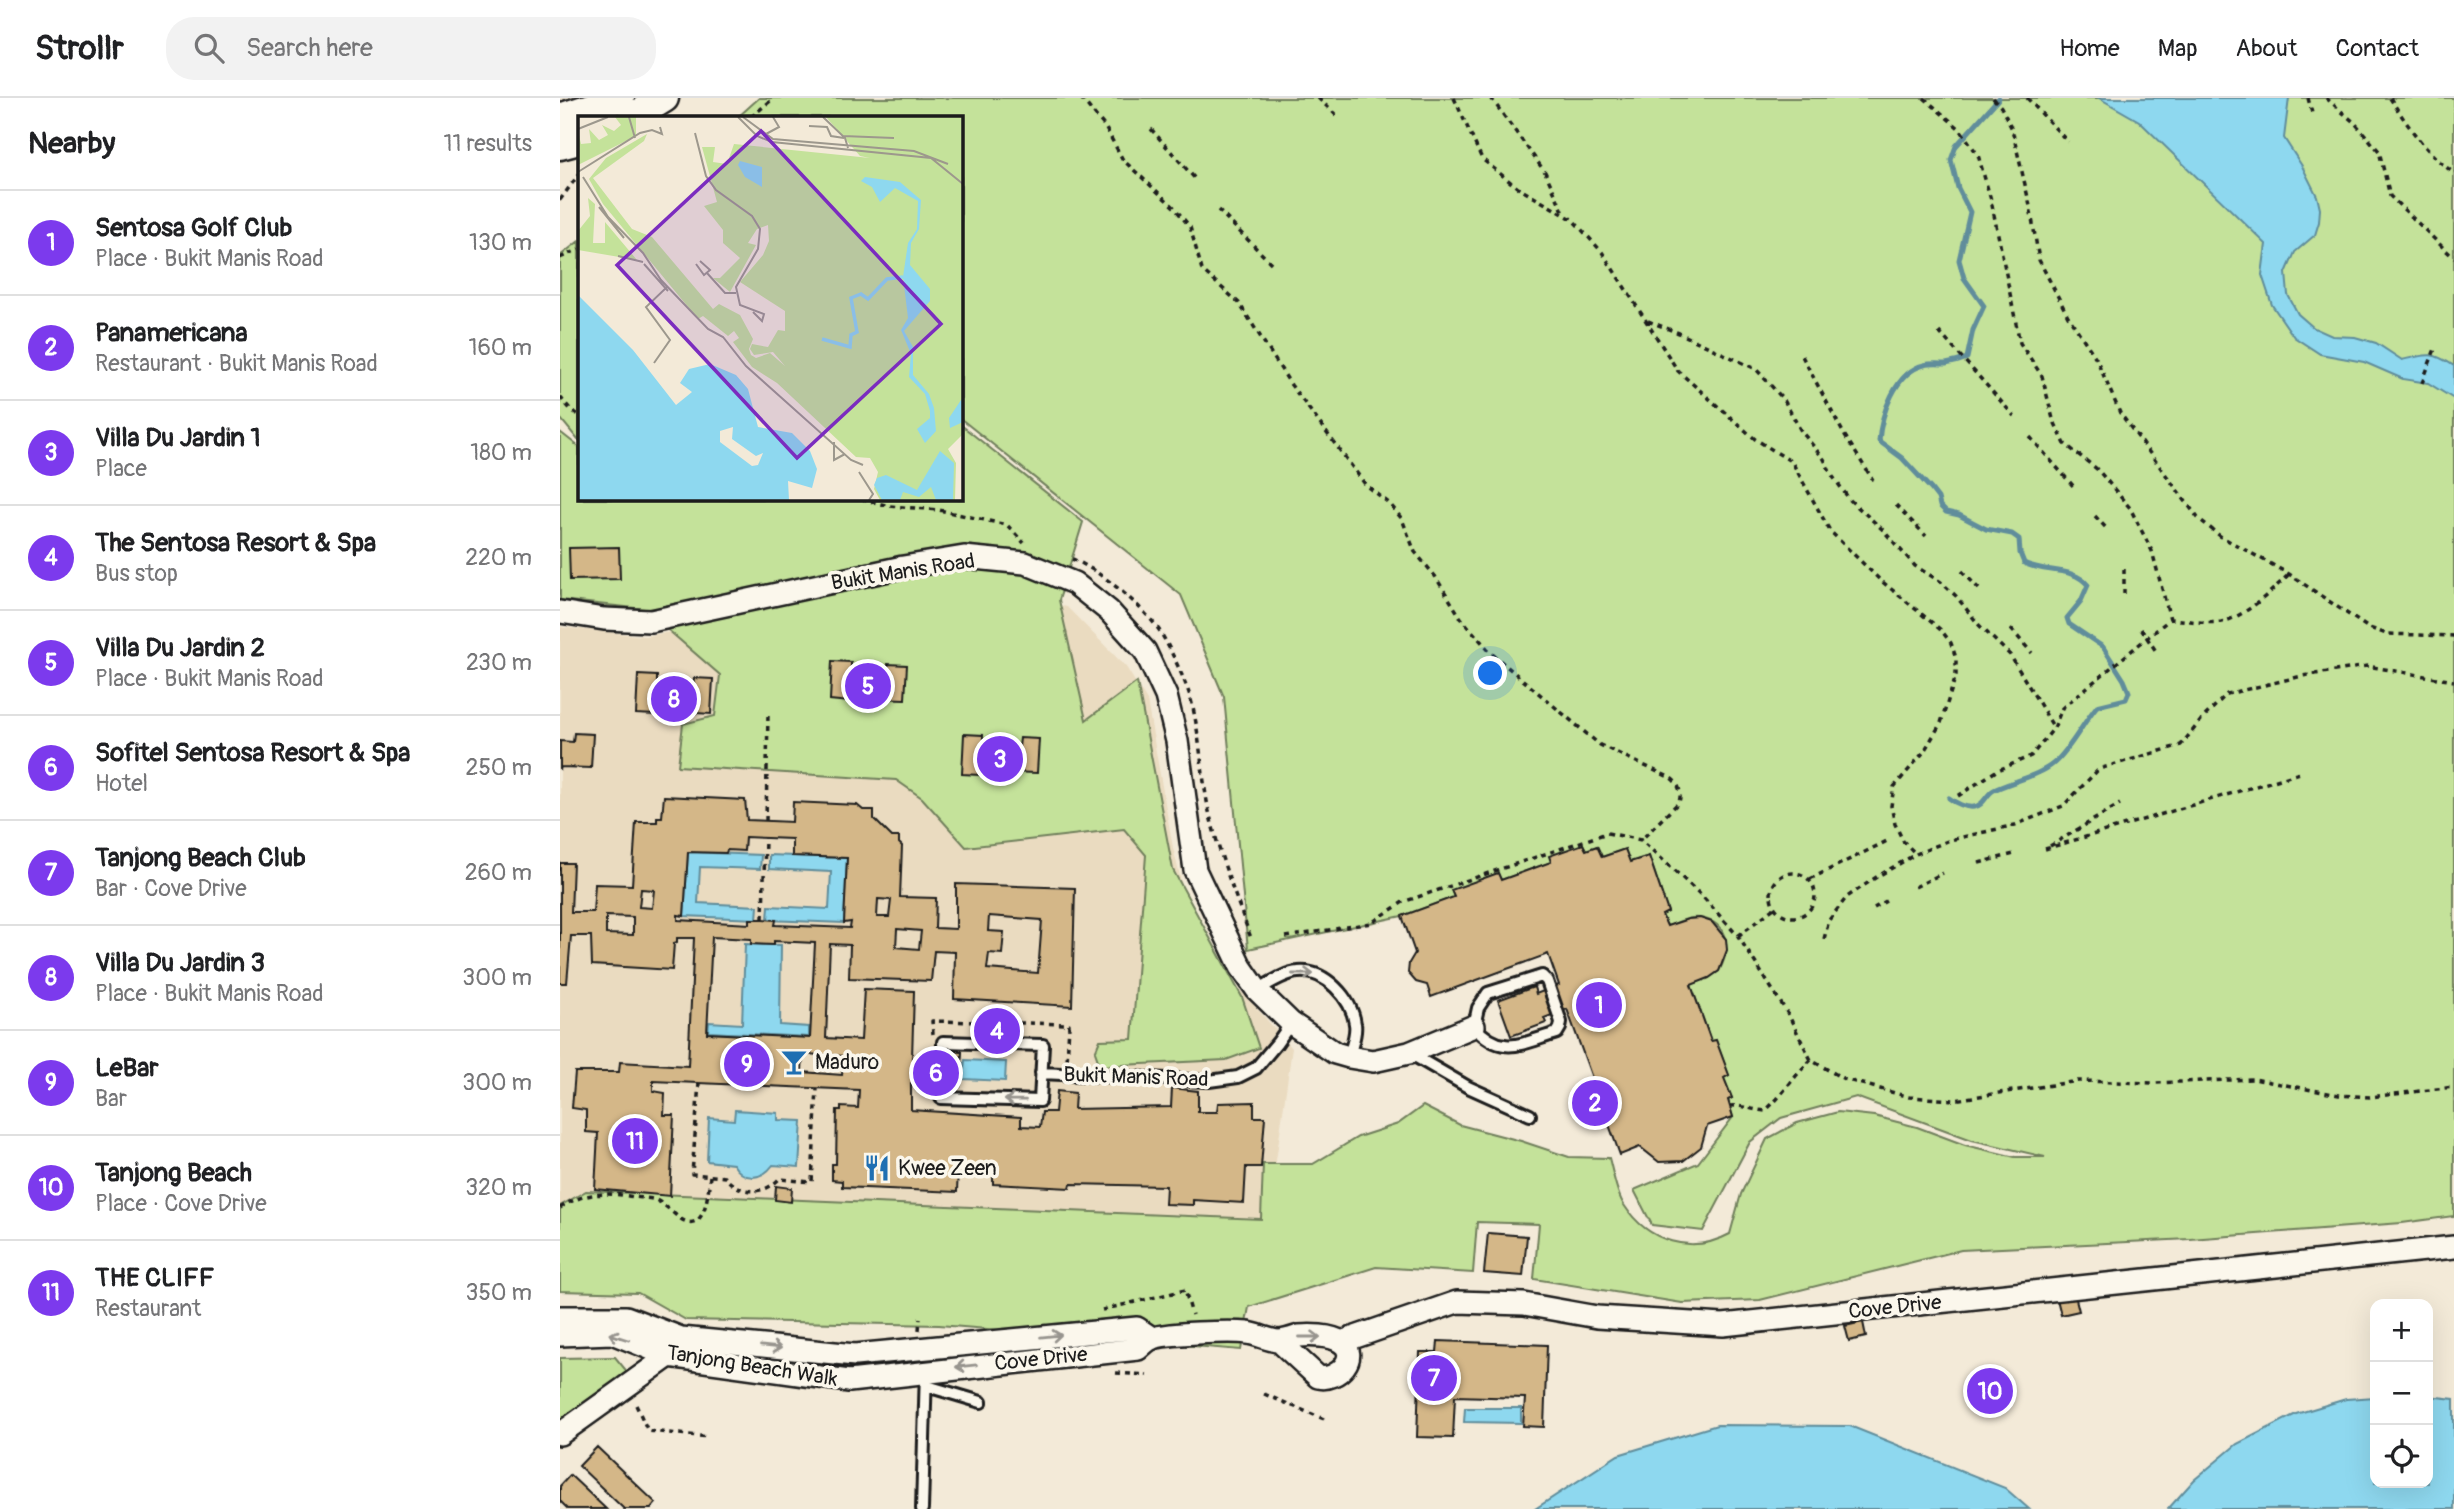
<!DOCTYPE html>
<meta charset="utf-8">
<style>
body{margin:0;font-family:Pangolin,sans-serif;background:#f2f2f2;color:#202124}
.controls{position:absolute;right:21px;bottom:21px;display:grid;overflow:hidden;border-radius:14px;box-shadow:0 7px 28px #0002}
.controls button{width:63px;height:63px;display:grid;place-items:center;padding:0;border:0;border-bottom:2px solid #e0e0e0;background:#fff;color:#202124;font:35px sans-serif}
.you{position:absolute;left:931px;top:576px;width:24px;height:24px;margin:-18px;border:5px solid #fff;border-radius:50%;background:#1a73e8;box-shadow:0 0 0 10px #1a73e833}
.badge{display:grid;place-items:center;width:46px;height:46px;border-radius:50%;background:#7c3aed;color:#fff;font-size:23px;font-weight:700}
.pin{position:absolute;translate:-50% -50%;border:4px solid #fff;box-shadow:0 2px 7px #0006}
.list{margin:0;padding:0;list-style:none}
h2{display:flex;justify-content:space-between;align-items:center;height:91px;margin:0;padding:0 28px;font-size:30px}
h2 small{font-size:23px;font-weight:400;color:#757577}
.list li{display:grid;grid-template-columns:46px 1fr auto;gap:21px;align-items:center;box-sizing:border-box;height:105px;padding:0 28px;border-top:2px solid #e0e0e0}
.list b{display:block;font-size:26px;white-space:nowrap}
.list p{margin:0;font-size:23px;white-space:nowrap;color:#757577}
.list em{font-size:23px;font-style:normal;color:#757577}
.icon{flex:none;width:38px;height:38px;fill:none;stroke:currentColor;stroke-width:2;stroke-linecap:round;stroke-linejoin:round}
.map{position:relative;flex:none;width:1894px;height:1411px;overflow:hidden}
header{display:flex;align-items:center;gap:42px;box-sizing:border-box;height:98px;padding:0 35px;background:#fff;border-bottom:2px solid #e0e0e0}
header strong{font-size:33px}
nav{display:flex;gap:38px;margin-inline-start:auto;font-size:24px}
.search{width:490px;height:63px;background:#f2f2f2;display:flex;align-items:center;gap:18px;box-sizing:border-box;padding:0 24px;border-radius:28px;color:#757577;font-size:26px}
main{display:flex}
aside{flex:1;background:#fff}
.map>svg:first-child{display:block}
</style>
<header>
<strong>Strollr</strong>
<div class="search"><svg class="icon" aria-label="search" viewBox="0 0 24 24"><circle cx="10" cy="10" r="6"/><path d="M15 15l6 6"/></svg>Search here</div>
<nav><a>Home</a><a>Map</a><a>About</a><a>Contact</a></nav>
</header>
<main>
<aside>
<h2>Nearby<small>11 results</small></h2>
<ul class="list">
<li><span class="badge">1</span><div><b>Sentosa Golf Club</b><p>Place · Bukit Manis Road</p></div><em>130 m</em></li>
<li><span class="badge">2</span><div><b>Panamericana</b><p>Restaurant · Bukit Manis Road</p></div><em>160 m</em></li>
<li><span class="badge">3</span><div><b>Villa Du Jardin 1</b><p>Place</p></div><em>180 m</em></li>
<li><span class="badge">4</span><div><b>The Sentosa Resort &amp; Spa</b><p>Bus stop</p></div><em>220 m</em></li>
<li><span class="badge">5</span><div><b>Villa Du Jardin 2</b><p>Place · Bukit Manis Road</p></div><em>230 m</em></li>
<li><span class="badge">6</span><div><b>Sofitel Sentosa Resort &amp; Spa</b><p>Hotel</p></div><em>250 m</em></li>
<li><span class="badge">7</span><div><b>Tanjong Beach Club</b><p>Bar · Cove Drive</p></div><em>260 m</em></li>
<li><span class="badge">8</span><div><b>Villa Du Jardin 3</b><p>Place · Bukit Manis Road</p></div><em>300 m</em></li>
<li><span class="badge">9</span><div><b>LeBar</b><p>Bar</p></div><em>300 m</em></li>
<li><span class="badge">10</span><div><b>Tanjong Beach</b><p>Place · Cove Drive</p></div><em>320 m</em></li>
<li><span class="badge">11</span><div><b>THE CLIFF</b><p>Restaurant</p></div><em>350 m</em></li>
</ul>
</aside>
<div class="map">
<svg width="1894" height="1411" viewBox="0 0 1894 1411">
<rect width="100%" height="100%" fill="#f3ead8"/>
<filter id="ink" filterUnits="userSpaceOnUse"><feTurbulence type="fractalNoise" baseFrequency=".0143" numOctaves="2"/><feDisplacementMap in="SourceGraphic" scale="14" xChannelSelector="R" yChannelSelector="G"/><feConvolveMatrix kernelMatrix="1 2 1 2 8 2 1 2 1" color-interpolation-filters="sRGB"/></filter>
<g filter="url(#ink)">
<path fill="#eadbc0" d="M367,479L507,509L566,569L587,603L613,750L630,819L665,875L732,950L707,1126L0,1134V529L85,538L163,526Z"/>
<path fill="#c4e29a" stroke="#707f5b" stroke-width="2" d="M199,0H1894V1118L1842,1125L1630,1141L1401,1152L1200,1202L1122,1205L974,1181L979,1126L917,1124L913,1175L816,1169L689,1209L681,1252L379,1227L126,1222L78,1195L0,1193V1108L26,1093L701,1121L703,1066H753L798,1039L838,1026L863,1008L900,1027L961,1043L1009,1059L1049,1060C1053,1074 1056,1095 1064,1107C1088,1144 1131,1157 1170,1136L1181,1096L1207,1041L1237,1025L1278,1014L1314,1018L1357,1029L1405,1047L1455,1059H1485L1412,1042L1296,999L1221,1020L1190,1044L1143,1133L1092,1127L1074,1092L1138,1065L1173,1019L1168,1002L1172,1000L1164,980L1169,977L1156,943H1151L1131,887L1159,873C1171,852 1169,824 1140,820C1129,818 1117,825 1107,828L1102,817L1108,814L1089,758L1070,764L1065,751L1042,759L1037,748L1026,752L1023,746L991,764L941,782L938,775L892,793L894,799L842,818L688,851L664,599L621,497L401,321V19H178Z
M19,143V342H18L0,320V158Z
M401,327L523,424L499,502L526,622L577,584L613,772L682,899L699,950L666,962L540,968L535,954L540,942L572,941L586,757L564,731L406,749L362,700L336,682L118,668L123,626L155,618L160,577L84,511L0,502V334L19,349V401H401Z
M55,1259L74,1282L71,1299L52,1309L0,1327V1260Z"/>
<path fill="#8ed8ef" stroke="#608d9b" stroke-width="2" d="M1539,0H1729L1724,40L1742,68L1757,98L1760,111L1759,124L1755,137L1735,154L1726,175L1728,197L1738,216L1754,230L1772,238L1795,239L1816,245L1842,262C1867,256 1872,253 1894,268V301L1868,285L1843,281L1804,264L1760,256L1734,239L1712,207L1702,177L1706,146L1579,23Z
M128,754L201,757L200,771L140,769L138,805L198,808L197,821L124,818Z
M209,757L287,760L284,825L208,822L209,808L269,811L271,774L209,771Z
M185,846L221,847L220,927L249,929V939L148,934L149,924L182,926Z
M405,962L446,964L445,983L403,981Z
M175,1012L218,1015V1022L242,1023L239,1069L213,1067C201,1083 183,1083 173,1066L147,1063L149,1020L174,1022Z
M1868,1298L1894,1301V1411H1608L1634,1382L1677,1346L1736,1316L1786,1301L1815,1299V1385H1868Z
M905,1310H961V1325L904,1324Z
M1157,1327L1290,1328L1445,1390L1469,1411H975L1058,1357Z"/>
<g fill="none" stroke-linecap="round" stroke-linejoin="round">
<path stroke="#608d9b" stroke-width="5" d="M1389,700C1395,705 1406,710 1414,709C1424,708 1426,696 1434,692C1453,683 1479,678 1494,665C1512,649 1522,626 1537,608L1566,601L1569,594L1564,582L1543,549L1509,526L1507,520L1521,503L1528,487C1512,468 1486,476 1464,465L1460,455L1459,441L1452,436L1426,431L1399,417L1386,414L1380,408L1378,400L1371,391L1342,360L1319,343C1321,317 1335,274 1364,267C1371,265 1379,266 1386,266C1393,265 1400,263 1407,260L1413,232L1424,208L1404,180L1399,162L1410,114L1398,90L1391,62L1396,48L1439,0"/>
</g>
<path fill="#d4b788" stroke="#1c1c1c" stroke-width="2" fill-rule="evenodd" d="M59,449L60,481L10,482L9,450Z
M272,563L291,564V574L328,576V566L347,567L345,601L316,600L315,603L289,599V604L270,602Z
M78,577L97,578V588L133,590L134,580L153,581L151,616L121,614V617L95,613V617L76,616Z
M14,635L33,636L31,670L1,669L0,672V643L13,644Z
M404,636L423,637V647L459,649L460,640L479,641L477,675L447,674V676L421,673L420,677L402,676Z
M104,698L185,702L187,722L232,724L233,704L297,707L303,712H314V721L332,739H339V745L342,748L340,799L376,800L375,830L396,831V786L515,790L512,908L394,901L395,854L374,853L371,883L289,880L290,847L270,846L266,940L301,942L304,891L354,893L352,960L368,962V953L402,954L400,989L366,988L367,985H351V1012L461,1019V1028L480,1029L482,1014H495L497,993L515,995L514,1011L611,1009L612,990L638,993V1014H657L658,1005L694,1004V1019H705L701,1069H686L684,1105L633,1102V1107L605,1106L606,1088L511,1086L510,1090L433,1086V1069L398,1070L397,1094L282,1089V1083L272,1082V1066H276L277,1012H281V1009L298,1010L299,992L93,983V993L105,995L104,1017H114L110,1098L35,1091L38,1035L26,1034V1012L12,1010L15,974H59L60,964L128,968L134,840H117V844L114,845L112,872L32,867L31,838H11L7,885H0V765H13L11,814H33L35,786L72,787L76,724H97V719H102ZM185,739L232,741V758L287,760L284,825L291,824L290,830L215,827L216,822L203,821H190V826L118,822V817L124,818L128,754L166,755L167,752L184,753ZM81,791L94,792L92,810L79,809ZM318,801L331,802L329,819H317ZM46,818L73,819V837L46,836ZM429,818L482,822L478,875L427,871L429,855L442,856L444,834L428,833ZM337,831L361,833L359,851L336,849ZM152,839L191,841V846L214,847V843L255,845L250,940L147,935ZM243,956L284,958L282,977L242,974Z
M1023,746L1026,752L1037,748L1042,759L1065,751L1070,764L1089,758L1108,814L1102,817L1107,828L1128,821L1140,820L1152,824L1166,841L1167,852L1159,873L1149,880L1131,887L1151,943L1156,942L1169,977L1164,980L1172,1000L1168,1002L1173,1019L1147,1028L1141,1049L1123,1063L1099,1064L1080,1049L1060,1057L1007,911L984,920L986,925L951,938L938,902L974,889L976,896L999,887L988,856L871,899L867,887L856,884L848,875L849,865L855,855L842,818L894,799L891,792L938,775L941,782L991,764L989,758Z
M216,1088L232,1090L231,1104L215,1102Z
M928,1135L967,1138L963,1178L924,1175Z
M1515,1197L1519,1213L1501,1217L1497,1201Z
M1303,1224L1306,1239L1289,1243L1285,1228Z
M878,1243L987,1247L984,1329L963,1328L965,1300L895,1298L893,1340L857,1339L860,1254H877Z
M37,1349L96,1405L91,1411H64L19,1368Z
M10,1377L46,1411H8L0,1403V1388Z"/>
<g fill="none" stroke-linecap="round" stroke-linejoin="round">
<g stroke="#1c1c1c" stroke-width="16">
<path id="lane" d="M982,878L987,883L1001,924L1000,930L997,935C962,945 942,960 914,928L918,910L928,895Z
M697,892C709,886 724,875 738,874C765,871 792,901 795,926C797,936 791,949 789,959
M851,956L908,989L970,1017
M481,975L649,983L678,979L696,970L717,945L731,925
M382,988L381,1000L480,1003L483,947L383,944V954
M367,1288L421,1304
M362,1411L366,1272"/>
</g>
<g stroke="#1c1c1c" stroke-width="26">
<path id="street" d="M0,514L44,521L91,523L343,469L404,459L465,465L514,485L549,513L585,553L606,598L617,643L635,772L681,869L697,892L731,925L775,955L789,959L813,963L849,955L914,928
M0,1219H66L121,1240L295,1257L577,1230L592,1240
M0,1237L52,1235L109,1258L289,1283L578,1251C582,1248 586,1243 591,1241C601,1235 673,1233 687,1235C697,1236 708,1242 718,1243C725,1243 733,1240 739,1238C750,1237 771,1237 781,1244C801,1257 778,1284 758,1279L719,1243
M781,1244L897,1204L964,1206L1037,1219L1163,1227L1894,1149
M0,1336L109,1258"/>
</g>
<g stroke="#1c1c1c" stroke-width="33">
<path id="secondary" d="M73,19L104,0
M0,20L60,0
M0,47L19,42"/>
</g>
<path stroke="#1c1c1c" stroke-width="3.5" stroke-dasharray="5 5" stroke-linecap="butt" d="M521,0L545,29L563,62L614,109L630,129L642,172L679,205L731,287L805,386L830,406L842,421L855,454L875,478L901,520L931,555L1040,647L1111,680C1119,686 1122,694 1119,704L1081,742
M758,0L776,17
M894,0L922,61L958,90L1012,121L1042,154L1118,273L1195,341L1232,364L1270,433L1319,481L1381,532L1391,545L1396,560V577L1381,625L1363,655L1334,689L1331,708L1335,726L1343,743L1356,756
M931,0L985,74L1004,115
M1364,0L1400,31L1418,57L1431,102L1460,245L1482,278L1493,321L1505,346L1538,372L1570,410L1592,453L1610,521
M1433,0L1441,9L1452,31L1470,108L1479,162L1508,218L1536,260L1560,315L1638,420L1660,438L1729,476L1807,529L1826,536L1894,538
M1467,0L1508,44
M1748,0L1753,19
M1766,0L1795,25L1819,53L1830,98L1894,160
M1830,0C1848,28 1866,55 1894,75
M191,19L214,0
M591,31L637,83
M0,102L19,76
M658,112L712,166
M0,160L19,151
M1088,223L1119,235L1196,271L1224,302L1241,333L1264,361L1271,376L1290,402L1322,431L1355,468L1381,484L1396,498L1419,527L1450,557L1494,630
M1379,234L1454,318
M1242,258L1285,338L1313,382
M1862,285L1875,251
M0,299L11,312L19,317
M1470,339L1515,390
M301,401L330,408L379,412L447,427L464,445
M1336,407L1366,438
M1535,418L1547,431
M512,461C539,471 586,511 601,535C611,552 624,580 630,598C640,634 641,672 648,709C658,754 675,797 691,840
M1402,473L1419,491
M1564,496V470
M1451,531L1472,555
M1581,531L1596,553
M1398,698L1436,673L1471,658L1494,630L1502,610L1610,521C1626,522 1646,526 1661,524C1684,520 1713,492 1729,476
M206,723L208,616
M1490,748L1560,706
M1485,751L1740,675
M1419,765L1454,756
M1211 797a22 22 0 1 1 44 0a22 22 0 1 1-44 0Z
M1250,781L1327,743
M1355,789L1383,775
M1314,810L1326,803
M203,821L205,740
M1178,838L1214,810
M726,839L811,825L843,804L1047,735L1081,742L1142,798L1178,838L1228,916L1251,962L1284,981L1349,999L1394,1002L1518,983L1595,985L1694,981L1779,997L1810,999L1894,989
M1264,841L1269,822L1287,799L1318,778L1356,756L1390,742L1455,727L1503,708L1539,671L1621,647L1642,621L1667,596L1742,578L1807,568L1894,583
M373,936L372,923L509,926L507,964
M139,985L132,1076L165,1079C178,1096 204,1098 219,1081L252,1084L257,990
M1170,1008C1182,1007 1192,1012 1205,1013C1223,997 1233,979 1251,962
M0,1110C23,1094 47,1094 74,1099C81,1100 89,1100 96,1102C104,1106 111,1113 118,1119C146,1140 148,1094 150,1078
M542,1212L625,1192L632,1217
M359,1232L360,1220
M556,1275L587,1277
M704,1296L764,1321
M76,1307L88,1333L149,1339"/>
<use href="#lane" stroke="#fbf7ec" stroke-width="10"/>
<use href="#street" stroke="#fbf7ec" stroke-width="21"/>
<use href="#secondary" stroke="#fbf7ec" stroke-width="28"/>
</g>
<defs><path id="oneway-shaft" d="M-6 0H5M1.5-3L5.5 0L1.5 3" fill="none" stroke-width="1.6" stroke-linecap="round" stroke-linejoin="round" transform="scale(1.75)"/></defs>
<g stroke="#97948e">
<use href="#oneway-shaft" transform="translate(743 876)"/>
<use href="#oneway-shaft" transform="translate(455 1002) rotate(-179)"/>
<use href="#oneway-shaft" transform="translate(491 1238) rotate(-6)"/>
<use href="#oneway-shaft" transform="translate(59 1239) rotate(-162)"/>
<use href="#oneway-shaft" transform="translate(750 1239)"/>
<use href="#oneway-shaft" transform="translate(211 1249) rotate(6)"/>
<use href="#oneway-shaft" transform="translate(406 1268) rotate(174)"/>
</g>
</g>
<defs>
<g id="bar-bare" transform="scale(2.1)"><path d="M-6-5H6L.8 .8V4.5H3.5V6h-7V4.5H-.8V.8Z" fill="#1f6fb2" stroke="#fbf7ec" stroke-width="2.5" paint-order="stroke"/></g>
<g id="restaurant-bare" transform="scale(2.1)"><path d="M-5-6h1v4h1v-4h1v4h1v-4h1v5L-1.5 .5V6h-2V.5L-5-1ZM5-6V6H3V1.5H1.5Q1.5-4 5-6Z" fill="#1f6fb2" stroke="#fbf7ec" stroke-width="2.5" paint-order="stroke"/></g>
</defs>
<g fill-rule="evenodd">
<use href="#bar-bare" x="234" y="964"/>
<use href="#restaurant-bare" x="317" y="1070"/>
</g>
<g text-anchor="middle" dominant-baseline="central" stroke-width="7" stroke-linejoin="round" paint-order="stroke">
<g font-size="21" fill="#1c1c1c" stroke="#fbf7ec">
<text transform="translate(343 474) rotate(-9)">Bukit Manis Road</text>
<text transform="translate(576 979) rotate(2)">Bukit Manis Road</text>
<text transform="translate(1335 1209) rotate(-6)">Cove Drive</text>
<text transform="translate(481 1261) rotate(-6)">Cove Drive</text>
<text transform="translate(192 1268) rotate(9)">Tanjong Beach Walk</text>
</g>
<g font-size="21" fill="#1c1c1c" stroke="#fbf7ec" text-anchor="start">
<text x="255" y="964">Maduro</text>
<text x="338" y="1070">Kwee Zeen</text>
</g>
</g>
<g transform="translate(18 18)">
<rect width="385" height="385" fill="#f3ead8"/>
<path d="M37,1H58V20L0,49V15L3,28L13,27L11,13L21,24L30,19L24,9L36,15L43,9ZM248,1H385V318L370,333L378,347L377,384H302L296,373L300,356L292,342L278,341L199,267L174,251L155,226L161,222L156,215L150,220L125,200L120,203L25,88L11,63L28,42L69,18L66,25L15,62L54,113L74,121L135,193L141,188L162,199L175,223L171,233L173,239L178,242L192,237L207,250L195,236L176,239L172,233L174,228L190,231L200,214L207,215V195L162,166L185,139L191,125L190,109L179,113L170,127L178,129L152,176L135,162H142L162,142L145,127V114L126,90L139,86L124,31H137L135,46L149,48L156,28L292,42L282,40ZM10,82L17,88L15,127H27V106L59,144L0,134V115L12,100Z" fill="#c4e29a"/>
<path d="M162,45L184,51V71L167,61L160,49ZM287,61L322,66L343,84L341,113L333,127L332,149L352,173V185L326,215L335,231V259L351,278L356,292L358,315L347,327L339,313L352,302V295L347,278L331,261L333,238L323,214L330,202L325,161L330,127L339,113L340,85L317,72L302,86L294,71L283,65ZM0,179L55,234L98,289L114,276L102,267L111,253L132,248L158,259L170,273L180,311L214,317L232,335L239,353L234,372L210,365L211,384H0ZM155,311L154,323L178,340L185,337L180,349L174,350L142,326V315ZM385,281V306L372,312L371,302ZM362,335L376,347L375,384H358L353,371L341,381L325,376L322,384H304L296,369L299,362L308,359L339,374Z" fill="#8ed8ef" fill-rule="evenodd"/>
<path fill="none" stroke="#8ed8ef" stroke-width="3.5" d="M244,223L272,231L273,219L279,216L273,182L283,178L290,183L309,163L325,161"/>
<path fill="none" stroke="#9d988d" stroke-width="2" d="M51,1L57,22M160,1L179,20L194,26L353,42L385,68M165,1L195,23L336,35L370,48M245,1L267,22L270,32M231,10L249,11L253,20L266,22M0,13L30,1M117,17L128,60L138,74L174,100L182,113L180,133L158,171L162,189L186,198L184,205L175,196M188,18L201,11L195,1M265,20L316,22M0,56L62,17L74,14L84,18L82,11M5,61L30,101L65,137L83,164L130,213L145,221L168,250L273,344L285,349M21,91L46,122M40,140L65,146M66,148L90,175M118,148L126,159L132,154L122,145M129,157L147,177H158M76,247L92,224L68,191L89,171M256,326V344L267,338M281,356L295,378L291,384"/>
<path fill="#7b2cbf" fill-opacity="0.15" stroke="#7b2cbf" stroke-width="3.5" d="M183,15L363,208L219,342L39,149Z"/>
<rect width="385" height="385" fill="none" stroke="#1c1c1c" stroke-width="3.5"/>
</g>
</svg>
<div class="controls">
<button>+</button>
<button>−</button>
<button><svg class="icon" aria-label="locate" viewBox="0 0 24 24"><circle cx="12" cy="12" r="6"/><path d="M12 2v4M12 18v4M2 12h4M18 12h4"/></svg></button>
</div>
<div class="you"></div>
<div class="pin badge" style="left:1039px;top:907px">1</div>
<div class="pin badge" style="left:1035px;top:1005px">2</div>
<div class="pin badge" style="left:440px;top:661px">3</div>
<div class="pin badge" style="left:437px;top:933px">4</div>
<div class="pin badge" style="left:308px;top:588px">5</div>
<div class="pin badge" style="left:376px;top:975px">6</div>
<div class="pin badge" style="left:874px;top:1280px">7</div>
<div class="pin badge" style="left:114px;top:601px">8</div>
<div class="pin badge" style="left:187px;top:966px">9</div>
<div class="pin badge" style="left:1430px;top:1293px">10</div>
<div class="pin badge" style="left:75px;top:1043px">11</div>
</div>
</main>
